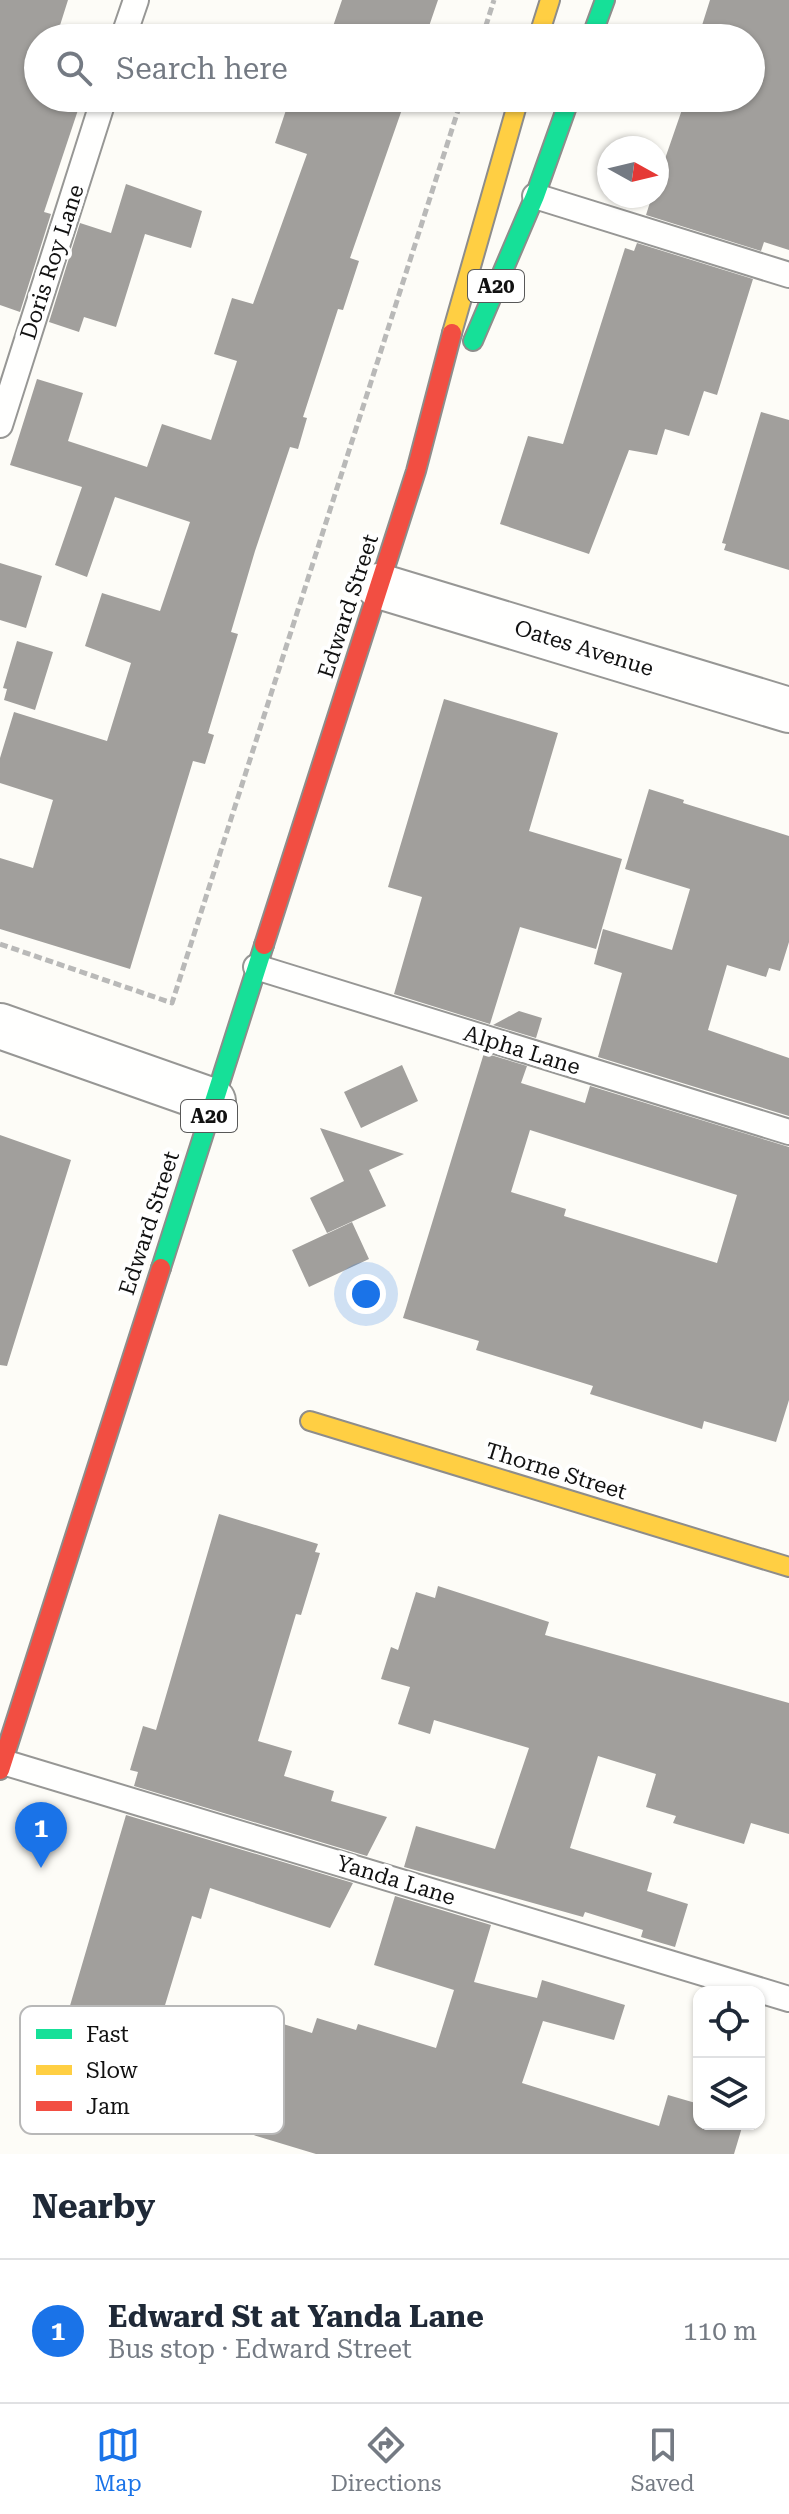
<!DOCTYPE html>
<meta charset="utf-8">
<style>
body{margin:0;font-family:"Roboto Serif",serif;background:#f6f6f7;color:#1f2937}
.controls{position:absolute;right:24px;bottom:24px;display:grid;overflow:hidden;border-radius:16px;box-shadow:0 2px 6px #0004}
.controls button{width:72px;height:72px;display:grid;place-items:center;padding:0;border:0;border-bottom:2px solid #e0e1e3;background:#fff;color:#1f2937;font:40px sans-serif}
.compass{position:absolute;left:597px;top:136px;width:72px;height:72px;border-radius:50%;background:#fff;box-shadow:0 2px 6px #0004;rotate:98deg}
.you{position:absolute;left:366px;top:1294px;width:28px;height:28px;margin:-20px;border:6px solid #fff;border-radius:50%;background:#1a73e8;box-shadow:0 0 0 12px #1a73e833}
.badge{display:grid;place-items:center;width:52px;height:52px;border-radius:50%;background:#1a73e8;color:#fff;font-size:26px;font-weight:700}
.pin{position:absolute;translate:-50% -66px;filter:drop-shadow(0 2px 4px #0008)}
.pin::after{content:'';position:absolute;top:42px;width:28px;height:24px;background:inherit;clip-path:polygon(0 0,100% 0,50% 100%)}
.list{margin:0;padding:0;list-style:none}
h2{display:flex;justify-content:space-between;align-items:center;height:104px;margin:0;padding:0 32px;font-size:34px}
h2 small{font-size:26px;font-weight:400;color:#747a83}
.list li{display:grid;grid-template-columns:52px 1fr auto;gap:24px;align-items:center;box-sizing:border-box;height:144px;padding:0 32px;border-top:2px solid #e0e1e3}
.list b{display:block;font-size:30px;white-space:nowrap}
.list p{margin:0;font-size:26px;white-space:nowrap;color:#747a83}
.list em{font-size:26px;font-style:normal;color:#747a83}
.icon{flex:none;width:44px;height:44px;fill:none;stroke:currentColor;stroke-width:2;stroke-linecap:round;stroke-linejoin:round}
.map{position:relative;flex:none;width:789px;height:2154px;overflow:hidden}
.search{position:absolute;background:#fff;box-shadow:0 2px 6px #0004;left:24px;right:24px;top:24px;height:88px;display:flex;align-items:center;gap:20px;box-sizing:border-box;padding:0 28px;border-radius:44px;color:#747a83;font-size:30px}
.sheet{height:248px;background:#fff}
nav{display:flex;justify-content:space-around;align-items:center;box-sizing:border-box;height:112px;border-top:2px solid #e0e1e3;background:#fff;font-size:22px;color:#747a83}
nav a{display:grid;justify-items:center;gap:4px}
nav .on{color:#1a73e8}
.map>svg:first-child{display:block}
</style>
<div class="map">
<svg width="789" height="2154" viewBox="0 0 789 2154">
<rect width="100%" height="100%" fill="#fdfcf7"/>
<path fill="#a19f9c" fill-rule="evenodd" d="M0,0H68L56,38H38L37,98H82L44,212L51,214L20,312L0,305Z
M342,0H438L425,38H329Z
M710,0H789V250L764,242L761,251L646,215L652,196H657V182L686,98H751V38H698Z
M290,98H406L350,258L359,261L343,310L338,309L303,417L307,418L298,449L290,447L255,551L231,632L238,634L208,733L214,735L205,764L193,761L130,969L0,929V858L33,868L53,800L0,783V758L14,712L107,741L131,663L85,646L102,593L160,611L190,522L115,497L87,577L55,565L82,487L10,465L37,379L83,393L68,441L147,467L162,424L211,440L237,361L214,354L232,298L253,304L307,154L275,143Z
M126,184L202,211L191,248L145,234L116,327L84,317L79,332L49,322L80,223L111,233Z
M637,243L753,279L717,395L704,391L689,436L665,429L657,455L629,450L589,554L500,524L528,436L563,444L625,248L634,251Z
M761,412L789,420V570L724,550L726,544L722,543Z
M0,563L42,576L26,628L0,620Z
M17,641L53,652L35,710L4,700L7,689L3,688Z
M444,699L558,733L529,831L622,859L596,949L520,927L490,1024L394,994L422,897L388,887Z
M649,789L684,800L683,803L789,836V942L780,971L769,968L766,977L727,965L708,1030L789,1058V1116L598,1057L622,973L594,964L603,929L672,950L690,889L625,869Z
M519,1011L542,1018L536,1038L493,1025Z
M484,1053L527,1066L521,1083L585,1103L590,1086L789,1147V1400L776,1442L704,1421L702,1429L590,1394L593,1386L476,1350L479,1341L403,1318ZM530,1130L737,1195L717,1263L564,1216L566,1209L511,1192Z
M402,1065L418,1101L361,1128L344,1092Z
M320,1128L404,1154L369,1170L386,1206L327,1233L310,1198L344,1181Z
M0,1135L71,1160L7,1366L0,1365Z
M352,1222L369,1259L309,1287L292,1250Z
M219,1514L318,1544L315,1552L320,1553L301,1615L296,1614L258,1741L292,1751L284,1776L334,1791L331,1801L387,1817L367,1856L134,1786L138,1772L130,1770L143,1726L156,1730Z
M438,1586L549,1622L545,1635L789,1703V1834L751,1823L744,1844L673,1823L676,1816L646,1807L656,1774L598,1756L570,1848L652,1873L647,1891L688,1904L675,1947L641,1937L643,1930L585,1912L583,1917L404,1867L416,1826L495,1849L529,1748L434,1720L430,1734L398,1724L410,1687L381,1679L391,1647L398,1650L416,1592L435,1598Z
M126,1815L353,1883L330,1928L210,1888L201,1919L192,1916L159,2025L224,2045L232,2018L277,2032L280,2023L312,2033L317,2018L356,2030L358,2024L436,2048L454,1990L374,1965L395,1896L491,1925L474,1982L537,1998L542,1980L625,2005L614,2040L543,2021L522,2083L659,2126L668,2095L699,2104V2124H743L734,2154H316L214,2123L225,2084L145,2112L139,2102L97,2089L95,2095L39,2079L61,2007L69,2009Z"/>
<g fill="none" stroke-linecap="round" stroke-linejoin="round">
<g stroke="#979795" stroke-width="28">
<path id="lane" d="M123,38L136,0
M535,196L789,275
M0,425L104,98
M256,967L789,1132
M3,1762L789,1999"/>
</g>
<g stroke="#979795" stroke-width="48">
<path id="street" d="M379,586L789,710
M0,1026L213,1101"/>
</g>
<g stroke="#8e8d8b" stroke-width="22">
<path id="fast" d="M591,38L605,0
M473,341L535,196L570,98
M161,1268L264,945"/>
</g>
<g stroke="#8e8d8b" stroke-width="22">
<path id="slow" d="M538,38L550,0
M452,333L519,98
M310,1421L789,1567"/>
</g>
<g stroke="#8e8d8b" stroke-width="22">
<path id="jam" d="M264,945L416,471L452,333
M0,1770L161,1268"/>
</g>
<path stroke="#b9b9b8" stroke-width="5" stroke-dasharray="8 4" stroke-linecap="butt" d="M482,38L494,0
M0,944L172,1003L462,98"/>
<use href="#lane" stroke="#fffffe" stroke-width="24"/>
<use href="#street" stroke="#fffffe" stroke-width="44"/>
<use href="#fast" stroke="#16e098" stroke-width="18"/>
<use href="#slow" stroke="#ffcf43" stroke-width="18"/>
<use href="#jam" stroke="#f24e42" stroke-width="18"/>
</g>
<g text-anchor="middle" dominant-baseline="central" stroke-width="8" stroke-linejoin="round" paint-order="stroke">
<g fill="#fff" stroke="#585858" stroke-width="2">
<rect x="468" y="270" width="56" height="32" rx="6"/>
<rect x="181" y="1100" width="56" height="32" rx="6"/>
</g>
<g font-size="20" font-weight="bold" fill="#111">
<text x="496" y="286">A20</text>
<text x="209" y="1116">A20</text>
</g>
<g font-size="22" fill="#111" stroke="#fff">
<text transform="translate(52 262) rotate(-72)">Doris Roy Lane</text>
<text transform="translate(348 606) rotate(-72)">Edward Street</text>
<text transform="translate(584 648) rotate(17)">Oates Avenue</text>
<text transform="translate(522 1050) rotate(17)">Alpha Lane</text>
<text transform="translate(149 1223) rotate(-72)">Edward Street</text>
<text transform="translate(556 1471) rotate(17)">Thorne Street</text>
<text transform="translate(396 1880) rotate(17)">Yanda Lane</text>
</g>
</g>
<rect x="20" y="2006" width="264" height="128" rx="12" fill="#fff" stroke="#b8b8b8" stroke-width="2"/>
<rect x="36" y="2029" width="36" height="10" fill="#16e098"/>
<rect x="36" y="2065" width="36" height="10" fill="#ffcf43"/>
<rect x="36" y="2101" width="36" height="10" fill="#f24e42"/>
<g font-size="22" fill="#111">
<text x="86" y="2042">Fast</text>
<text x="86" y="2078">Slow</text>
<text x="86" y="2114">Jam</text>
</g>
</svg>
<div class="controls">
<button><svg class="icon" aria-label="locate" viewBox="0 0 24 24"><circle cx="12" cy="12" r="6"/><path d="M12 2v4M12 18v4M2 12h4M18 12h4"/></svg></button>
<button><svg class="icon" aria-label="layers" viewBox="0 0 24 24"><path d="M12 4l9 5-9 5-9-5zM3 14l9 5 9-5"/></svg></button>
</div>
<svg class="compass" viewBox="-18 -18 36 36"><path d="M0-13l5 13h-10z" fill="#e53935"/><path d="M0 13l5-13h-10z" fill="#747a83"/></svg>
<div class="you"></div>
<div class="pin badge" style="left:41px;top:1868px">1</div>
<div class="search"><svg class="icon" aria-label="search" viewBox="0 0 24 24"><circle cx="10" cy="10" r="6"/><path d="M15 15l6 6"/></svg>Search here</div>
</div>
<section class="sheet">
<h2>Nearby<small></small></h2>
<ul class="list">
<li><span class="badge">1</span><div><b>Edward St at Yanda Lane</b><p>Bus stop · Edward Street</p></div><em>110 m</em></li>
</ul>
</section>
<nav>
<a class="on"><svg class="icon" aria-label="map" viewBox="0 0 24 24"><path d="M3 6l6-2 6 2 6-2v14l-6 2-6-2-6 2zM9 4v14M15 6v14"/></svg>Map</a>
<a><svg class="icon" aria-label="directions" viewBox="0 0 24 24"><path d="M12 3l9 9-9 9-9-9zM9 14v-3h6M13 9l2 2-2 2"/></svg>Directions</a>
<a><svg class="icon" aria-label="saved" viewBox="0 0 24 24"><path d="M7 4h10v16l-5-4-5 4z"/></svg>Saved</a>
</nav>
